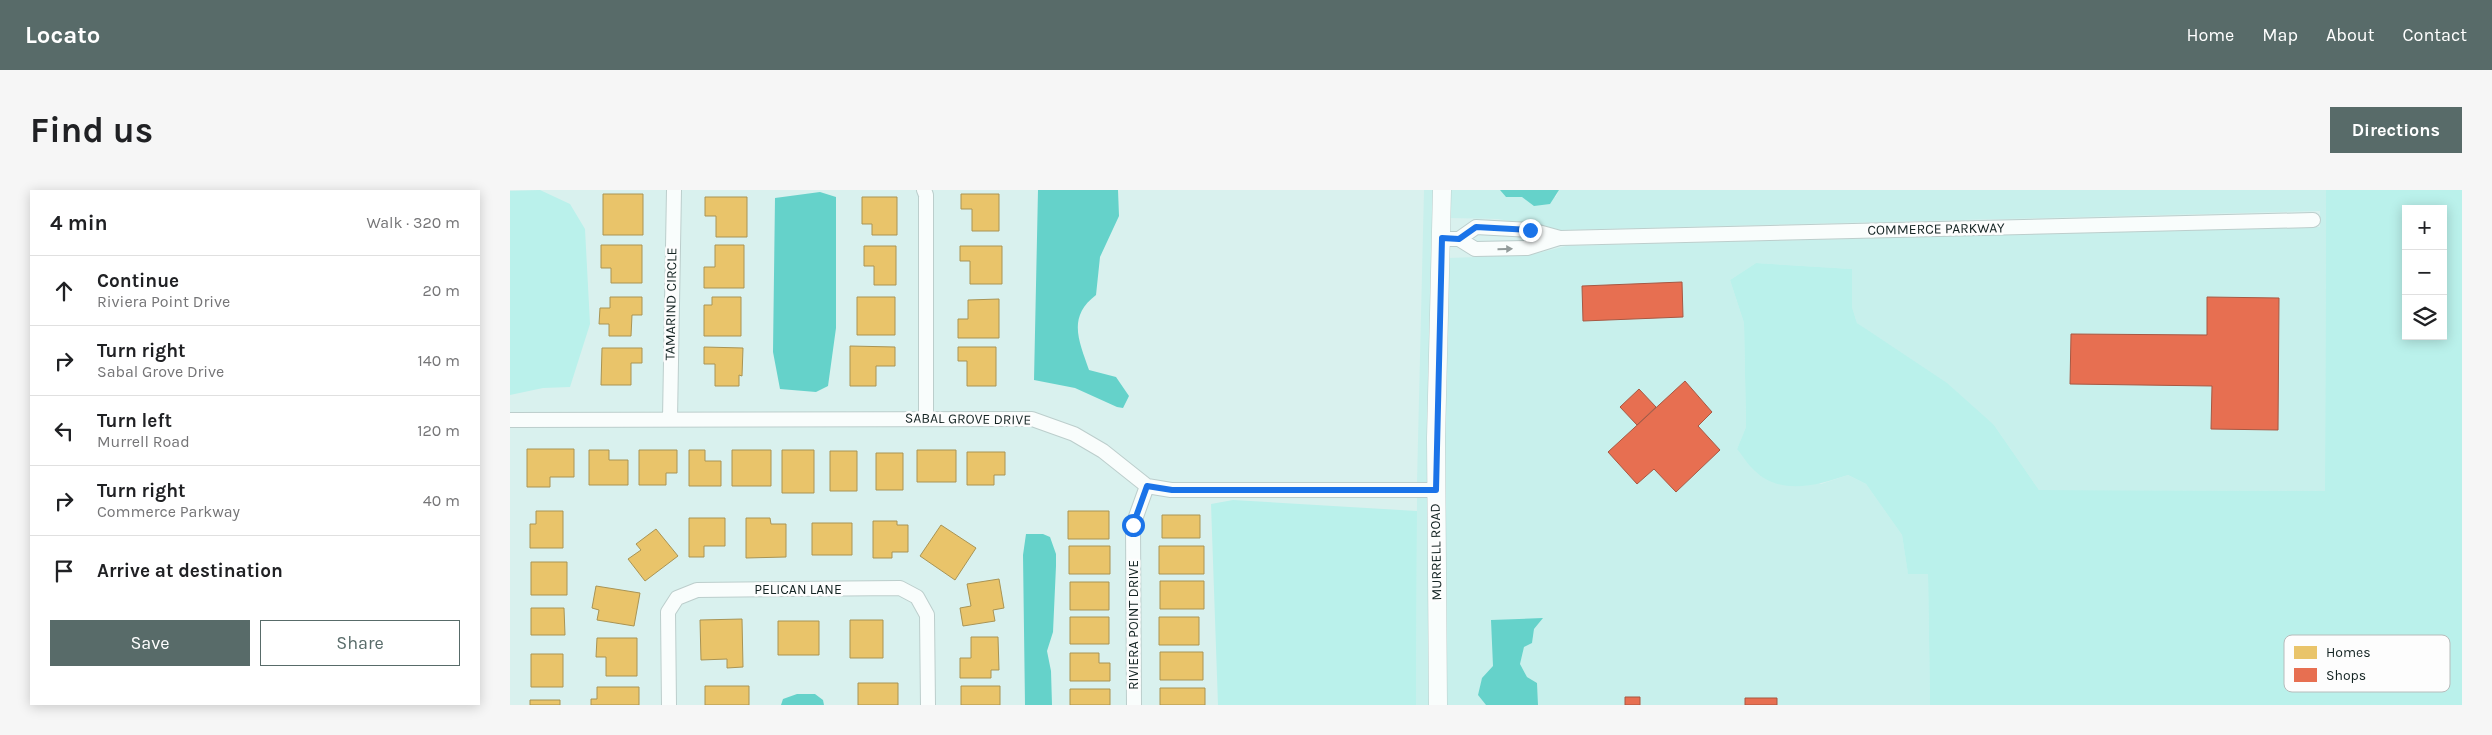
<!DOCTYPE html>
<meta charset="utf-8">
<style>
body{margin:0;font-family:Karla,sans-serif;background:#f6f6f6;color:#202124}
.controls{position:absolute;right:15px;top:15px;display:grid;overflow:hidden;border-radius:0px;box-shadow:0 2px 12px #0003}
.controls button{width:45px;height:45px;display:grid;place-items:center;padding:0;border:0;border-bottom:1px solid #e0e0e0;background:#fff;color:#202124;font:25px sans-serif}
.stop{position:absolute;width:15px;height:15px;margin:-11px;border:4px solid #1a73e8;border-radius:50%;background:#fff}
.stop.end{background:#1a73e8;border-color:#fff;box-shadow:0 1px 5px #0008}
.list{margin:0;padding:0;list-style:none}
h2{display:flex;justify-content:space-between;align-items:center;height:65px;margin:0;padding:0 20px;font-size:21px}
h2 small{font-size:16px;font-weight:400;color:#757577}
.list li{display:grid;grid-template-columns:32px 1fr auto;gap:15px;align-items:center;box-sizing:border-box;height:70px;padding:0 20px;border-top:1px solid #e0e0e0}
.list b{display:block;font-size:19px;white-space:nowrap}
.list p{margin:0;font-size:16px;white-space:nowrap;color:#757577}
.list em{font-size:16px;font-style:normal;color:#757577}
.actions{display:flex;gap:10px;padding:15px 20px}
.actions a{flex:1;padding:11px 0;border:1px solid #586b69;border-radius:0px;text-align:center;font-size:18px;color:#586b69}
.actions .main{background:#586b69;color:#fff}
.icon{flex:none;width:28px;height:28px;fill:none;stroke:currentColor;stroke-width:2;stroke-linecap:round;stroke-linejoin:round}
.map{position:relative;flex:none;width:1952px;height:515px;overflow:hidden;border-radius:0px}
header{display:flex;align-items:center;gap:30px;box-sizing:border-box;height:70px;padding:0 25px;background:#586b69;color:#fff}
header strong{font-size:24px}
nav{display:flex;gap:28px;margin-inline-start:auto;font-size:18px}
.intro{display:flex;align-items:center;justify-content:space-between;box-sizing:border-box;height:120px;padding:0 30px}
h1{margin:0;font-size:35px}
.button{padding:12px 22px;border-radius:0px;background:#586b69;color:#fff;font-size:18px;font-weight:700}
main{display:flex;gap:30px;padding:0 30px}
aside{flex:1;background:#fff;border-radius:0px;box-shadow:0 2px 12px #0003}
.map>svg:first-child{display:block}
</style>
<header>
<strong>Locato</strong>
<nav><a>Home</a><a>Map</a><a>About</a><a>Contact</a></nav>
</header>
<div class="intro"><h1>Find us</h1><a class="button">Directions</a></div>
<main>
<aside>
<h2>4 min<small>Walk · 320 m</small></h2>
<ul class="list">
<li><svg class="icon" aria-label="ahead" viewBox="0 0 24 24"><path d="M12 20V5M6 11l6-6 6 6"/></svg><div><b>Continue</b><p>Riviera Point Drive</p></div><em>20 m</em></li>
<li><svg class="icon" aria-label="right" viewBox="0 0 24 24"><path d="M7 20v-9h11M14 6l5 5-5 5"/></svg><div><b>Turn right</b><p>Sabal Grove Drive</p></div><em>140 m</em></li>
<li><svg class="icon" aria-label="left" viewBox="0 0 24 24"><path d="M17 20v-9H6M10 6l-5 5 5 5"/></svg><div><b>Turn left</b><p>Murrell Road</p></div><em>120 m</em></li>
<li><svg class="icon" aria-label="right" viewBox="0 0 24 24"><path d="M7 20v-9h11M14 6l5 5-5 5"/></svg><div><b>Turn right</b><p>Commerce Parkway</p></div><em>40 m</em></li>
<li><svg class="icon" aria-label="arrive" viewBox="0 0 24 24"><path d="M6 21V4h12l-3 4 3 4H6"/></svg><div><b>Arrive at destination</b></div></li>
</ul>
<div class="actions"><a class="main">Save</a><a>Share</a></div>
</aside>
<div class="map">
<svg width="1952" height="515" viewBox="0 0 1952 515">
<rect width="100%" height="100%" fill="#d9f1ee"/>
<path fill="#c8f0ec" d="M914,0H925L918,292H907Z
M940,0H990L996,7H1046L1049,0H1816L1815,301L1529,300L1484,235L1347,133L1342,117V79L1246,73L1220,90L1234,133L1236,237L1227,259L1311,294L1338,285L1356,294L1392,345L1398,383L1418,384L1420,515H1028L1027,493L1017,487L1010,474L1014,457L1022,453L1024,439L1033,428L972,489L968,505L976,515H935L933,300L939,68L1020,65L1056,56L1810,37V21L1050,40L988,29L939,28Z
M907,308H919L920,515H906Z"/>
<path fill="#baf1eb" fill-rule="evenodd" d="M30,0L60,14L75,39L80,134L60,197L33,198L0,205V1Z
M1816,0H1952V515H1420L1418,384H1398L1392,345L1356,294L1338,285C1308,295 1271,306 1245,281C1238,275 1233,266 1227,259L1236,237L1234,133L1220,90L1246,73L1342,79V117L1347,133L1437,193L1484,235L1529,300L1815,301ZM1896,19H1933V146H1896Z
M723,310L907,321L906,515H708L701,314Z"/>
<path fill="#65d2ca" d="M528,0H608L609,26L590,67L586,105C557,127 569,151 579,180L606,187L619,206L613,218L607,217L565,198L524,190Z
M990,0H1049L1040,14L1024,16L1012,7H996Z
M310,2L326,7V138L318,196L306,202L270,199L263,162L265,8Z
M516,344H533L540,347L546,364V376L543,442L537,461L541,481L542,515H515L513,365Z
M1033,428L1024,439L1022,453L1014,457L1010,474L1017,487L1027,493L1028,515H976L968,505L972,488L983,476L981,430Z
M287,504H305L313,510L314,515H271L273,509Z"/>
<path fill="#e9c46a" stroke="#a99454" d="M93,4H133V45H93Z
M451,4H489V41H462V19H451Z
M195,7H237V47H206V26H195Z
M352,7H387V45H362V34H352Z
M91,55H132V93H101V78H91Z
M205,55H234V98H194V77H205Z
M354,56H386V95H364V76H354Z
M450,56H492V94H460V71H450Z
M100,107H132V125H122L121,146H99V134H89L90,118H100Z
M202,107H231V146H194V115H202Z
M347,107H385V145H347Z
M489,109V148H448V129H458V110Z
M340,156L385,157V176H366V196H340Z
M194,157L233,158L232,186L229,185V196H205V174H194Z
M448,157H486V196H457V171H448Z
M92,158H132V173H121V195H91Z
M17,259H64V287H40V297H17Z
M79,260H99V270H118V295H79Z
M129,260H167V283H156V295H129Z
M179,260H195V271H211V296H179Z
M222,260H261V296H222Z
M272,260H304V303H272Z
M407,260H446V292H407Z
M320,261H347V301H320Z
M457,262H495V285H484V295H457Z
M366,263H393V300H366Z
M26,321H53V358H20V334H26Z
M558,321H599V349H558Z
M652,325H690V348H652Z
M179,328H215V356H194V367H179Z
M236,328H260L261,334H276V367L236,368Z
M363,331H387V335H398V362H382V368H363Z
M302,333H342V365H302Z
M431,335L466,358L445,390L410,366Z
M146,339L168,366L135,391L118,369L131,360L126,354Z
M559,356H600V384H559Z
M649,356H694V384H649Z
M21,372H57V405H21Z
M489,389L494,418L483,420L485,431L453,436L450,418L461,416L457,394Z
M650,391H694V419H650Z
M560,392H599V420H560Z
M86,396L130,403L124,436L87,430L89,420L82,418Z
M21,418H54L55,445H21Z
M560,427H599V454H560Z
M649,427H689V455H649Z
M232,429L233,477L217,478V469L191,470L190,430Z
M340,430H373V468H340Z
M268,431H309V465H268Z
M461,447H488L489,480H481V488H450V468H461Z
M87,448H127V486H96V467H86Z
M650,462H693V490H650Z
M560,463H589V473H600V491H560Z
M21,464H53V497H21Z
M348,493H388V515H348Z
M195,496H239V515H195Z
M451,496H490V515H451Z
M87,497H129V515H81V509H87Z
M650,498H695V515H650Z
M560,499H600V515H560Z
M20,510H50V515H20Z"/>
<path fill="#e76f51" stroke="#a75843" d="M1172,92L1173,127L1073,131L1072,96Z
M1697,107L1769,108L1768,240L1701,239L1702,196L1560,194L1561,144L1697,145Z
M1175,191L1202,222L1188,236L1210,260L1166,302L1144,279L1127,294L1098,262Z
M1129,199L1146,217L1127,235L1110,217Z
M1115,507H1130V515H1115Z
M1235,508H1267V515H1235Z"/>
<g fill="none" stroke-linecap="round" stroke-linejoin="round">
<g stroke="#bccecc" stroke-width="16">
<path id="minor" d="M414,0L416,5V227
M940,49H949L965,59L1017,58L1049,48
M949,49L966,37L1021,40L1050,48L1803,30
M160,229L164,0
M0,230L522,229L564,244L593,261L637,296L661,300H926
M159,515L158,422L167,408L187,400L390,398L407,407L417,425L418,515
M624,515L623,335L637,296"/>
</g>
<g stroke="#bccecc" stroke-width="19">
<path id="tertiary" d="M928,515L926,248L932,0"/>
</g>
<use href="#minor" stroke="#f9fdfc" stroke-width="14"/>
<use href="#tertiary" stroke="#f9fdfc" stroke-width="18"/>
</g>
<defs><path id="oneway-solid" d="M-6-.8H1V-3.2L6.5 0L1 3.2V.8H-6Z" transform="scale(1.25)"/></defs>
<use fill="#929b9a" href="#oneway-solid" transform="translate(995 59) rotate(-1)"/>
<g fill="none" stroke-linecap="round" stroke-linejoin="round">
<path stroke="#1a73e8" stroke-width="6" d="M623,335L637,296L662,300H926L932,48L949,49L966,37L1020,40"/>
</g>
<g text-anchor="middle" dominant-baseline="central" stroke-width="5" stroke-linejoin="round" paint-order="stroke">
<g font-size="14" fill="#132322" stroke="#fdfdfd">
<text transform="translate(1426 39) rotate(-1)">COMMERCE PARKWAY</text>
<text transform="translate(161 114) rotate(-89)">TAMARIND CIRCLE</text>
<text transform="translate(458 229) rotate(1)">SABAL GROVE DRIVE</text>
<text transform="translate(926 362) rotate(-91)">MURRELL ROAD</text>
<text x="288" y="399">PELICAN LANE</text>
<text transform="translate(623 435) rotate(-90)">RIVIERA POINT DRIVE</text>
</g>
</g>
<rect x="1774" y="445" width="166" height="57" rx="8" fill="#fdfdfd" stroke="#b7bcbb" stroke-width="1"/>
<rect x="1784" y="456" width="23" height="13" fill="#e9c46a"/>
<rect x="1784" y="478" width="23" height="14" fill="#e76f51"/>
<g font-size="14" fill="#132322">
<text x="1816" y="467">Homes</text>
<text x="1816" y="490">Shops</text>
</g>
</svg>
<div class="controls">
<button>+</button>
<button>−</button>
<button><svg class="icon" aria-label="layers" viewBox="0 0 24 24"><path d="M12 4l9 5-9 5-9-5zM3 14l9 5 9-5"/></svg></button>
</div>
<div class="stop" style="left:623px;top:335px"></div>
<div class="stop end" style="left:1020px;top:40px"></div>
</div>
</main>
